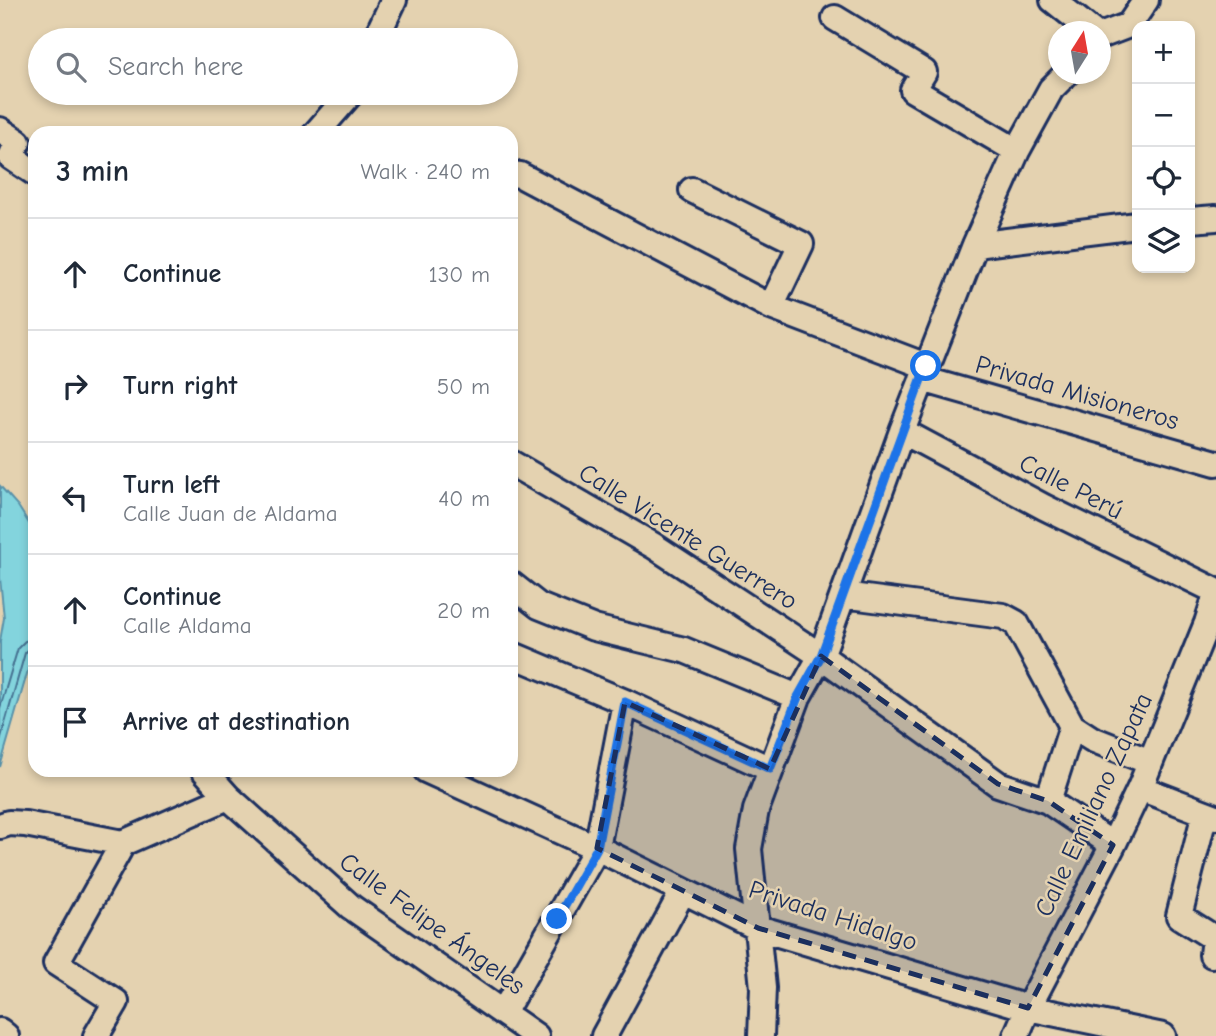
<!DOCTYPE html>
<meta charset="utf-8">
<style>
body{margin:0;font-family:"Comic Neue",sans-serif;background:#f2f2f3;color:#1f2937}
.controls{position:absolute;right:21px;top:21px;display:grid;overflow:hidden;border-radius:14px;box-shadow:0 4px 10px #0003}
.controls button{width:63px;height:63px;display:grid;place-items:center;padding:0;border:0;border-bottom:2px solid #e0e1e3;background:#fff;color:#1f2937;font:35px sans-serif}
.compass{position:absolute;left:1048px;top:21px;width:63px;height:63px;border-radius:50%;background:#fff;box-shadow:0 4px 10px #0003;rotate:11deg}
.stop{position:absolute;width:21px;height:21px;margin:-16px;border:5px solid #1a73e8;border-radius:50%;background:#fff}
.stop.end{background:#1a73e8;border-color:#fff;box-shadow:0 2px 7px #0008}
.list{margin:0;padding:0;list-style:none}
h2{display:flex;justify-content:space-between;align-items:center;height:91px;margin:0;padding:0 28px;font-size:30px}
h2 small{font-size:23px;font-weight:400;color:#747a83}
.list li{display:grid;grid-template-columns:46px 1fr auto;gap:21px;align-items:center;box-sizing:border-box;height:112px;padding:0 28px;border-top:2px solid #e0e1e3}
.list b{display:block;font-size:26px;white-space:nowrap}
.list p{margin:0;font-size:23px;white-space:nowrap;color:#747a83}
.list em{font-size:23px;font-style:normal;color:#747a83}
.icon{flex:none;width:38px;height:38px;fill:none;stroke:currentColor;stroke-width:2;stroke-linecap:round;stroke-linejoin:round}
.map{position:relative;flex:none;width:1216px;height:1036px;overflow:hidden}
.search{position:absolute;background:#fff;box-shadow:0 4px 10px #0003;left:28px;top:28px;width:490px;height:77px;display:flex;align-items:center;gap:18px;box-sizing:border-box;padding:0 24px;border-radius:38px;color:#747a83;font-size:26px}
.panel{position:absolute;background:#fff;box-shadow:0 4px 10px #0003;left:28px;top:126px;width:490px;height:651px;border-radius:21px}
.map>svg:first-child{display:block}
</style>
<div class="map">
<svg width="1216" height="1036" viewBox="0 0 1216 1036">
<rect width="100%" height="100%" fill="#e4d2b0"/>
<filter id="ink" filterUnits="userSpaceOnUse"><feTurbulence type="fractalNoise" baseFrequency=".0143" numOctaves="2"/><feDisplacementMap in="SourceGraphic" scale="14" xChannelSelector="R" yChannelSelector="G"/><feConvolveMatrix kernelMatrix="1 2 1 2 8 2 1 2 1" color-interpolation-filters="sRGB"/></filter>
<g filter="url(#ink)">
<path fill="#83d4dd" stroke="#5992aa" stroke-width="2" d="M0,486L18,506L35,533V646L0,767V641L4,618L0,578Z"/>
<g fill="none" stroke-linecap="round" stroke-linejoin="round">
<path stroke="#457191" stroke-width="2" d="M0,708L18,648L25,641L35,639
M0,741L25,653L29,649L35,648"/>
<g stroke="#1b2f5e" stroke-width="30">
<path id="minor" d="M1053,0L1093,32
M835,18L924,72L913,90L1017,151
M1100,36L1129,25L1146,0
M375,40L394,0
M0,130L18,142L11,157L35,173
M316,133L351,93
M511,174L520,175L771,307L926,366
M692,190L801,244L771,307
M1190,220L1216,218
M975,245L1137,225
M922,379L1216,463
M902,431L1044,507L1216,591
M511,463L654,546L821,656L998,784L1048,801L1113,845
M511,584L539,606L594,628L684,650L798,697
M843,595L1003,616L1016,623L1072,726L1092,739L1150,762
M511,654L625,702L770,769
M204,770L228,797L351,907L536,1036
M426,770L597,848L758,928L1028,1008L1163,1036
M1140,788L1216,817
M1048,801L1072,726
M1205,813L1179,916L1214,938L1212,955
M0,826L9,823L25,824L123,843L228,797
M503,1013L597,848L625,702
M0,1031L6,1036
M96,1036L116,1002L56,963L123,843
M604,1036L683,891
M761,1036L763,988L749,849L756,810L798,697L821,656L902,431L975,245L1017,151L1051,89L1066,74
M1016,1036L1028,1008L1113,845L1140,788L1207,623L1216,595"/>
</g>
<path stroke="#1b2f5e" stroke-width="4.5" stroke-dasharray="2 5" stroke-linecap="butt" d="M34,468L35,467"/>
<use href="#minor" stroke="#e4d2b0" stroke-width="24"/>
</g>
</g>
<g fill="none" stroke-linecap="round" stroke-linejoin="round" filter="url(#ink)">
<path stroke="#1a73e8" stroke-width="9" d="M557,919L597,848L625,702L770,769L798,697L821,656L926,366"/>
</g>
<path fill="#1b2f5e" fill-opacity="0.2" stroke="#1b2f5e" stroke-width="5" stroke-dasharray="14 9" stroke-linejoin="round" d="M821,656L998,784L1048,801L1113,845L1028,1008L758,928L597,848L625,702L770,769Z"/>
<g text-anchor="middle" dominant-baseline="central" stroke-width="5" stroke-linejoin="round" paint-order="stroke">
<g font-size="26" fill="#1b2f5e" stroke="#e4d2b0">
<text transform="translate(1077 393) rotate(16)">Privada Misioneros</text>
<text transform="translate(1071 487) rotate(27)">Calle Perú</text>
<text transform="translate(688 537) rotate(32)">Calle Vicente Guerrero</text>
<text transform="translate(1094 805) rotate(-65)">Calle Emiliano Zapata</text>
<text transform="translate(833 916) rotate(18)">Privada Hidalgo</text>
<text transform="translate(432 924) rotate(36)">Calle Felipe Ángeles</text>
</g>
</g>
</svg>
<div class="controls">
<button>+</button>
<button>−</button>
<button><svg class="icon" aria-label="locate" viewBox="0 0 24 24"><circle cx="12" cy="12" r="6"/><path d="M12 2v4M12 18v4M2 12h4M18 12h4"/></svg></button>
<button><svg class="icon" aria-label="layers" viewBox="0 0 24 24"><path d="M12 4l9 5-9 5-9-5zM3 14l9 5 9-5"/></svg></button>
</div>
<svg class="compass" viewBox="-18 -18 36 36"><path d="M0-13l5 13h-10z" fill="#e53935"/><path d="M0 13l5-13h-10z" fill="#747a83"/></svg>
<div class="stop" style="left:926px;top:366px"></div>
<div class="stop end" style="left:557px;top:919px"></div>
<div class="search"><svg class="icon" aria-label="search" viewBox="0 0 24 24"><circle cx="10" cy="10" r="6"/><path d="M15 15l6 6"/></svg>Search here</div>
<section class="panel">
<h2>3 min<small>Walk · 240 m</small></h2>
<ul class="list">
<li><svg class="icon" aria-label="ahead" viewBox="0 0 24 24"><path d="M12 20V5M6 11l6-6 6 6"/></svg><div><b>Continue</b></div><em>130 m</em></li>
<li><svg class="icon" aria-label="right" viewBox="0 0 24 24"><path d="M7 20v-9h11M14 6l5 5-5 5"/></svg><div><b>Turn right</b></div><em>50 m</em></li>
<li><svg class="icon" aria-label="left" viewBox="0 0 24 24"><path d="M17 20v-9H6M10 6l-5 5 5 5"/></svg><div><b>Turn left</b><p>Calle Juan de Aldama</p></div><em>40 m</em></li>
<li><svg class="icon" aria-label="ahead" viewBox="0 0 24 24"><path d="M12 20V5M6 11l6-6 6 6"/></svg><div><b>Continue</b><p>Calle Aldama</p></div><em>20 m</em></li>
<li><svg class="icon" aria-label="arrive" viewBox="0 0 24 24"><path d="M6 21V4h12l-3 4 3 4H6"/></svg><div><b>Arrive at destination</b></div></li>
</ul>
</section>
</div>
